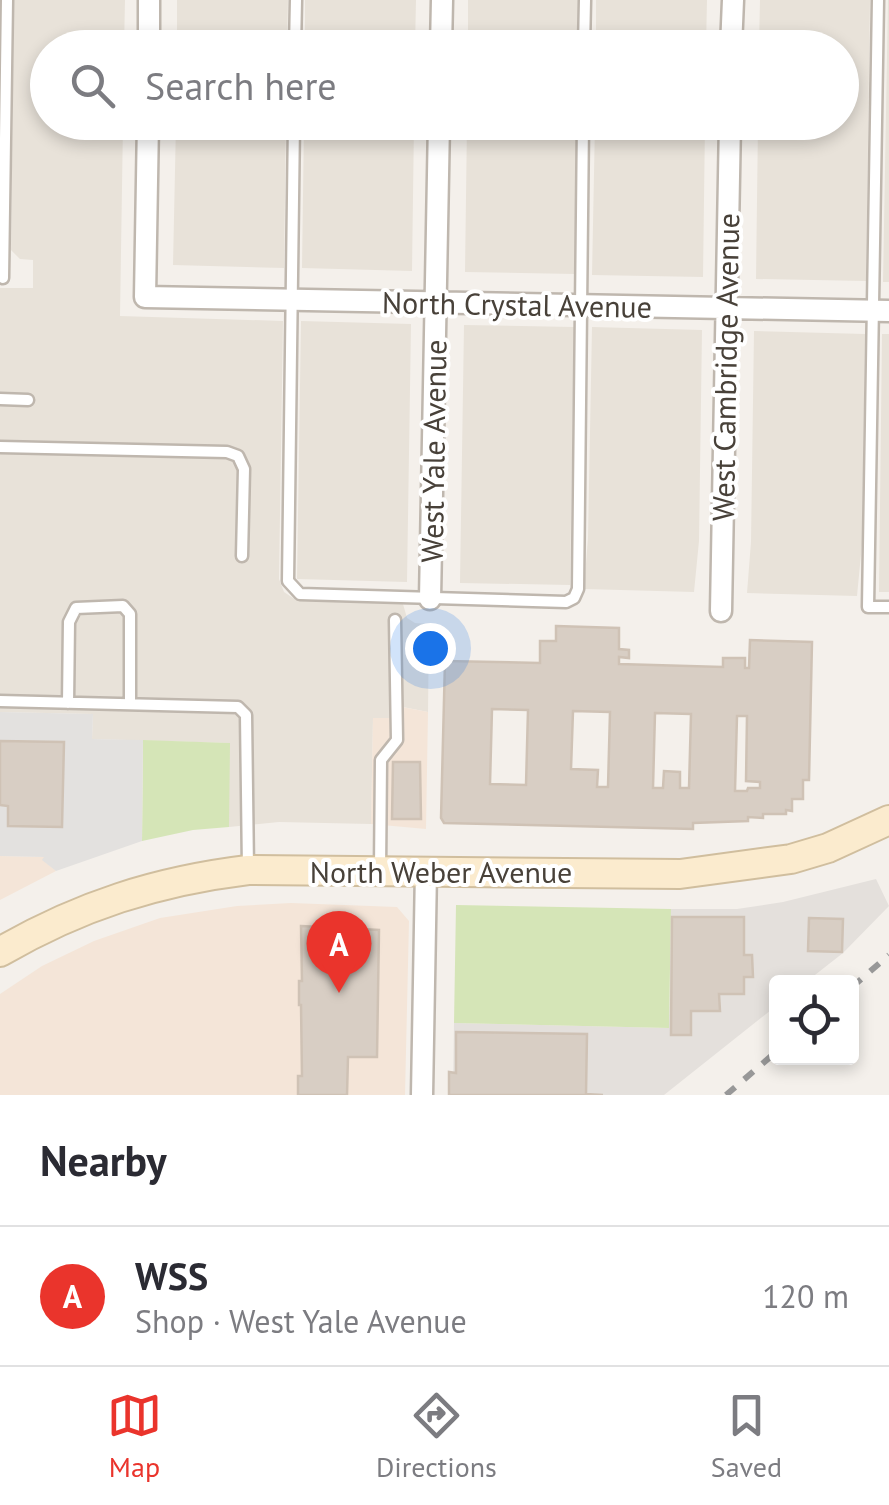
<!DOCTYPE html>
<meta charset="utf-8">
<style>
body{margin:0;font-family:"PT Sans",sans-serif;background:#f2f2f3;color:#2b2b33}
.controls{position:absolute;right:30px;bottom:30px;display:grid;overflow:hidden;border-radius:10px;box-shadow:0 5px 15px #0003}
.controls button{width:90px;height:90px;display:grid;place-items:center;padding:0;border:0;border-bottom:2px solid #e1e1e2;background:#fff;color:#2b2b33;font:50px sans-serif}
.you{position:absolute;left:430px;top:648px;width:35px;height:35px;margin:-25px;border:8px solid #fff;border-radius:50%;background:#1a73e8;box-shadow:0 0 0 15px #1a73e833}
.badge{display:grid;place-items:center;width:65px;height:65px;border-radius:50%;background:#ea342c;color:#fff;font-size:32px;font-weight:700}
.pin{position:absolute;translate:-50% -82px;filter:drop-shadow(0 2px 5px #0008)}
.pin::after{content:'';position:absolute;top:52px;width:35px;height:30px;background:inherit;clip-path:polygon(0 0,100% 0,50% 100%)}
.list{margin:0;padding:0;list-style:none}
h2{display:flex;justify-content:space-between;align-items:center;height:130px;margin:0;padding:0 40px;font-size:42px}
h2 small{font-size:32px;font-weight:400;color:#7c7c81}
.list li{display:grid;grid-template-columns:65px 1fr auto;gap:30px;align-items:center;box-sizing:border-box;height:140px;padding:0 40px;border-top:2px solid #e1e1e2}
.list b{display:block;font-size:38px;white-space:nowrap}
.list p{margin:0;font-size:32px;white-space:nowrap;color:#7c7c81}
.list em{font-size:32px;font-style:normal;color:#7c7c81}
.icon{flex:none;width:55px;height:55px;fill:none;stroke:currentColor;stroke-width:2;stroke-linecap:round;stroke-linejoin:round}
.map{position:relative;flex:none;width:889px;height:1095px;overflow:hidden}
.search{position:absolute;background:#fff;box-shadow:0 5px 15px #0003;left:30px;right:30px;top:30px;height:110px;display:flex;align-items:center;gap:25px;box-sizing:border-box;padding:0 35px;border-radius:55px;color:#7c7c81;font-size:38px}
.sheet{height:270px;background:#fff}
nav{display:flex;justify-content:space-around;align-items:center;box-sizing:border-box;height:140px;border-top:2px solid #e1e1e2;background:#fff;font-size:28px;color:#7c7c81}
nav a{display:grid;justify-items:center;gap:5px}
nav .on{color:#ea342c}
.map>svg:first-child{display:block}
</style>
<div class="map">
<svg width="889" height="1095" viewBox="0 0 889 1095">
<rect width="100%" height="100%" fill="#f4f0eb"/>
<path fill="#e8e2d9" d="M14,0H125L124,47L48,48V122L123,123L120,316L283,321L279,579L284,592L296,600L403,604L407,618L415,623L429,624L428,712L403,707L402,718H373L371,824L279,822L229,827V743L92,739L93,714L0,712V288H33V260L20,259L11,250Z
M177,0H288L287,47H177Z
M305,0H416L415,47H305Z
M468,0H579L578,47H468Z
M596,0H707L706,47H596Z
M760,0H870L866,281L756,279L758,123L842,122V48L759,47Z
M888,0H889V282H883Z
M176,123H286L284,268L173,265Z
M304,123H414L412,271L302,268Z
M467,123H577L575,274L465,272Z
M595,123H705L703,277L592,275Z
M301,321L411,324L407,582L297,579Z
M464,325L574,327L570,585L460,583Z
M592,327L702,330L699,541L694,592L584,589L588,538Z
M754,331L865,334L862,544L857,596L747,593L751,542Z
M882,334H889V592H879Z"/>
<path fill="#f4e5d8" d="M402,707L428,712L426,829L371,824L373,718H402Z
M0,856L46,857L43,860L56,871L0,900Z
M291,903L397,907L409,921L405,1095H0V994L42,966L94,941L160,918L237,906Z"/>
<path fill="#e4e0dc" d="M876,879L889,906L843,953L806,982H776V1006L664,1095H453L454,1023L669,1028L671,909H737L783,902Z"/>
<path fill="#d5e5b7" d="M143,740L230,743L229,827L193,830L142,841Z
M456,905L671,909L669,1028L454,1023Z"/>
<path fill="#e3e1df" d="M0,712L93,714L92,739L143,740L142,841L56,871L42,860L44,857L0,856V805L8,806V826L62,827L64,743L0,741Z"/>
<path fill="#d8cec4" stroke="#cfc2b5" stroke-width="2.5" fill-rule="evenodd" d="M556,626L619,628V649L629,650V658L619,657V664L723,667V658H745V668H749L750,640L812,642L809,780H803V799H792V811L786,810V814H763V818L748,817V821L693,823V829L444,823L441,818L445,661L540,663V641H556ZM492,709L528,710L526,785L490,784ZM573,711L610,712L608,787H597L598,770L571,769ZM655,713L691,714L689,788H680V772L664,771L663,788H653ZM737,716H747L746,781L760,782V788H748L747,791H735Z
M0,741L64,742L62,827L8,826V806L0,805Z
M393,762H420L421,819H392Z
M672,917H744V955H752L753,977H744V994H719L720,1011H691V1035H671Z
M809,918L843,919L842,952L808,951Z
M301,926L379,930L377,1057H348L347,1095H298V1076H302L301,1005H299V981H302Z
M456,1032L587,1034L586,1094L603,1095H449V1072L456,1073Z"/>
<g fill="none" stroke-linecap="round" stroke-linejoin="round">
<g stroke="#bfb7ae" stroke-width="15">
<path id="lane" d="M878,0L868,607H889
M295,48L296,0
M584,48L585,0
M294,122L288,581L300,594L566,602L574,598L578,589L583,122
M3,278L7,0
M0,399L28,400
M0,447L227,452L238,456L244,469L242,556
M0,701L238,707L246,715L248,869
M68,703L69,622L76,608L123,606L130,614V704
M380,869L381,760L397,740L395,620"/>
</g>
<g stroke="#bfb7ae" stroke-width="25">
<path id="street" d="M149,48V0
M441,48L442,0
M731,48L733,0
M148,122L145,297L889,311
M430,599L439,122
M721,611L730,122
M422,1095L426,870"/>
</g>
<g stroke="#d0be9e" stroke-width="32">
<path id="secondary" d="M0,952C79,906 157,881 248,870L680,874L791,859L828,848L889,820"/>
</g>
<use href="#lane" stroke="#fff" stroke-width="10"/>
<use href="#street" stroke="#fff" stroke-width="20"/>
<use href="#secondary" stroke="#fbebce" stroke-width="28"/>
<path stroke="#989898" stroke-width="6" stroke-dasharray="12 12" stroke-linecap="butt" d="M852,987L889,955
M726,1095L776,1052"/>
</g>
<g text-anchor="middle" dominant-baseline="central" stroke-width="8" stroke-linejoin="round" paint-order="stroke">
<g font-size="30" fill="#484139" stroke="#fff">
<text transform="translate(517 304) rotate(1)">North Crystal Avenue</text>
<text transform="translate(725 367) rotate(-89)">West Cambridge Avenue</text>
<text transform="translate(433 451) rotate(-89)">West Yale Avenue</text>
<text x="441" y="871">North Weber Avenue</text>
</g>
</g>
</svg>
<div class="controls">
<button><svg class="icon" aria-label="locate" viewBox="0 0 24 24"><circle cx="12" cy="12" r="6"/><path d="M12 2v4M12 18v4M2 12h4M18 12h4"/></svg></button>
</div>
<div class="you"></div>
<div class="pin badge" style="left:339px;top:993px">A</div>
<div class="search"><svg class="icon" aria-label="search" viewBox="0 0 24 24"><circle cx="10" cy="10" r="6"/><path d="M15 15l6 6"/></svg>Search here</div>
</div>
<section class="sheet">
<h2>Nearby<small></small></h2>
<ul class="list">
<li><span class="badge">A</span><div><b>WSS</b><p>Shop · West Yale Avenue</p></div><em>120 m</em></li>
</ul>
</section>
<nav>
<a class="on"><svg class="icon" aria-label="map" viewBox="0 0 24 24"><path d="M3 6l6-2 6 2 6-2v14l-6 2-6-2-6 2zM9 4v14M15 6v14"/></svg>Map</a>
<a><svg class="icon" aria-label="directions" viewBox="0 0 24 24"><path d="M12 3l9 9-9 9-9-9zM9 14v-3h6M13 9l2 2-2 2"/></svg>Directions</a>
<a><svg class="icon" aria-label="saved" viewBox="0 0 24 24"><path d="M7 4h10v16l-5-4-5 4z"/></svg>Saved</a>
</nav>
